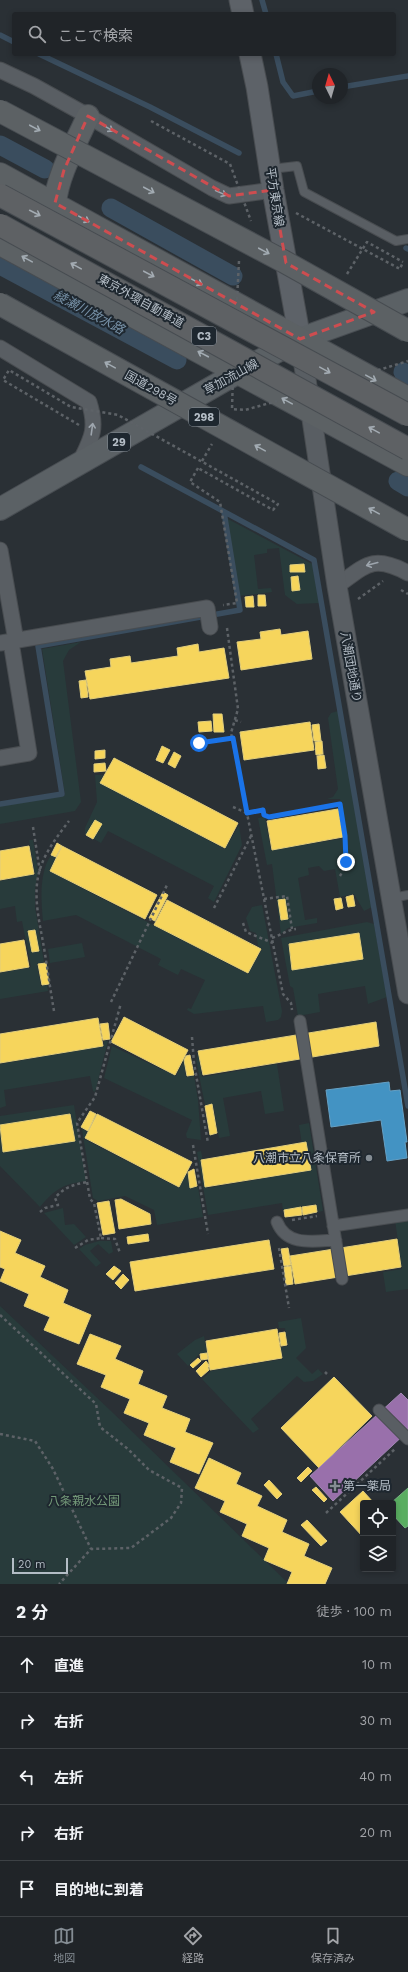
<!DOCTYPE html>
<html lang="ja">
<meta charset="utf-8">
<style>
body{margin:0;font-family:"Work Sans","Noto Sans JP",sans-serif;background:#282c30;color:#f1f3f6}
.controls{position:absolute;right:12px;bottom:12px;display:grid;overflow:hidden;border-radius:4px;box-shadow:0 2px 6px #0003}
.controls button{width:36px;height:36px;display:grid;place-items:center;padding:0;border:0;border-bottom:1px solid #3d4145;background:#202428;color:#f1f3f6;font:20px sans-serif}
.compass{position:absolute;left:312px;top:68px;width:36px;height:36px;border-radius:50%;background:#202428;box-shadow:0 2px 6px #0003;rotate:355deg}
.scale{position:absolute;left:12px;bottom:10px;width:56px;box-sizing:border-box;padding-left:4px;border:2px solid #b4bdc6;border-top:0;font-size:11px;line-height:14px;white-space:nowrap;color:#b4bdc6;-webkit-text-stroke:3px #1e272f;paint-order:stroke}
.stop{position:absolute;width:12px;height:12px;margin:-9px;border:3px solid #1a73e8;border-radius:50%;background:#fff}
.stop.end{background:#1a73e8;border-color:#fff;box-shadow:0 1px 4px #0008}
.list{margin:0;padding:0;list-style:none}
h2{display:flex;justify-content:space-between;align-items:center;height:52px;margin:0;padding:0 16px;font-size:17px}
h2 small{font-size:13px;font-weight:400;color:#a2a4a8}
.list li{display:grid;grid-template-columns:26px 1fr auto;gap:12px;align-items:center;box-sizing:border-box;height:56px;padding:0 16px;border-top:1px solid #3d4145}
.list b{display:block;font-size:15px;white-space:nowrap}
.list em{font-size:13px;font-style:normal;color:#a2a4a8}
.icon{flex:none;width:22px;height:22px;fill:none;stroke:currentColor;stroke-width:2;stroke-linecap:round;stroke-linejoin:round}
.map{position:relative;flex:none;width:408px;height:1584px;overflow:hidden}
.search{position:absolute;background:#202428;box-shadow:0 2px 6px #0003;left:12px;right:12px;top:12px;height:44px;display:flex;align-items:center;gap:10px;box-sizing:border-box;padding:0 14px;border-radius:4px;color:#a2a4a8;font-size:15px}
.sheet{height:332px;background:#202428}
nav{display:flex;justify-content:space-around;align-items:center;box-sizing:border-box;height:56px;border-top:1px solid #3d4145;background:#202428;font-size:11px;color:#a2a4a8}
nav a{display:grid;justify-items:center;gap:2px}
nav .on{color:#848c93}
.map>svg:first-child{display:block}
</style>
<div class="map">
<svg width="408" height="1584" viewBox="0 0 408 1584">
<rect width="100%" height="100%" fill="#2a3035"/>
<path fill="#283b3b" d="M226,518L314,565L320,603L297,604L285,595L279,548L267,549V553L254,555L258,589L271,588L272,592L239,596Z
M81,642L69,650L63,661L81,802L75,811L0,824V806L65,795L42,649Z
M338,711L372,907L364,911L354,894L340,897L335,869L324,871L319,866L308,868L309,875L298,878L305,920L317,918V923L288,928L281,934L272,864L267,865L258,818L265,817L271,850L346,838L340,799H327L333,797L338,789L328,718L331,713Z
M95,775H103L100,783L225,849L239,825L242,845L214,902L208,898L214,886L108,831L101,843L85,834V828L97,802Z
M29,840H33L38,871L35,889V907L44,962L37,964L41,986L47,985L48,991L0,999V973L31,967L22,921L17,922L15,906L0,909V881L35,874Z
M51,855L56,858L49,871L248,974L262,949L258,946L256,933L250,931L246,918L252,907L262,905L282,1011L281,1017L278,1020L266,1022L263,1006L194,1014L187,1010L188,1008L191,1009L205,980L181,969L178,975L158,965L161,959L76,915L43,921C41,900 39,873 51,855Z
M367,922L374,924L387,997L368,1004L365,986L318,994L320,1012L298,1016L293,988L290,986L281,938Z
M82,943L85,957L50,963L48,949Z
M104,1041H108L95,1092L93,1091L90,1076L4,1090L6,1106L0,1108V1064L104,1046Z
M112,1046L176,1076L184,1060L186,1077L194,1076L198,1100L201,1140L187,1138L186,1134L192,1120L104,1078Z
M198,1053L202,1077L277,1064L284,1111L265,1114L261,1091L223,1098L230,1136L219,1138L213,1104L205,1105L196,1060Z
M74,1105L86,1181C63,1184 55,1189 40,1207L0,1166V1116Z
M309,1123L323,1211L318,1212L316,1204L283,1210L282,1203L208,1215L197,1152L201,1151L208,1188L306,1171L299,1125Z
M82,1129L87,1131L84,1139L179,1188L187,1172L190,1188L198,1187L203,1217L157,1225L154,1210L125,1196L98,1201L93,1198Z
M63,1208L65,1225L74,1224L86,1237L74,1245L44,1213Z
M408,1218V1289L386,1292L383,1272L402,1269L395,1220Z
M99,1241H111L113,1252L109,1254L98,1244L90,1251L101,1263L96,1267L79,1249L85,1245Z
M0,1306L112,1412L289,1584H0Z
M301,1318L306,1348L296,1358L312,1374L318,1369L323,1374L313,1381L304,1382L297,1376L251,1419L259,1429L253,1433L202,1379L211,1371L283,1359L281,1347L288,1346L285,1328H279L278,1322Z
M204,1336L207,1353H200L188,1366L177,1354L195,1340Z"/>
<path fill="#f6d55c" stroke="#e2ce7c" d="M304,564L305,572H290V565Z
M298,576L300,590L292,591L291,577Z
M258,595H265L266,606H258Z
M253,596L254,607H246L245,597Z
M280,629L281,635L308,631L312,659L241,670L237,642L261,639L260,632Z
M198,644L199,652L224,648L229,678L90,699L85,671L111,667L110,659L130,656L131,663L178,656L177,648Z
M86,680L88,697L81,698L79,681Z
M213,714H222L224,732H214Z
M211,721L212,731L199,732L198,722Z
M310,722L314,750L244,760L240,732Z
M319,724L321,741H314L312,725Z
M322,741L323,754L316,755L315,742Z
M162,746L170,750L163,763L156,760Z
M105,750V758L95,759V751Z
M174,752L181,756L175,768L168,764Z
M324,755L326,768L318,769L317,756Z
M114,758L238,823L225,848L100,783Z
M105,763L106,771L94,772V764Z
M338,809L343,837L272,850L267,821Z
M95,820L102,824L93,839L86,835Z
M57,843L62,846L56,857L51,855Z
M29,846L34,874L0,880V851Z
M62,846L157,895L145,919L50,871Z
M163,892L168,895L155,921L149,918Z
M353,895L355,906L348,907L346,897Z
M341,898L343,908L336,910L334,899Z
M285,899L288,919L281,920L278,900Z
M167,900L261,949L248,973L154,925Z
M35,930L39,951L32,952L28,931Z
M359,933L363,959L292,970L289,944Z
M24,940L29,967L0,972V944Z
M46,963L49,984L42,985L38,964Z
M124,1017L188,1050L175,1075L111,1042Z
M98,1018L103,1046L0,1063V1034Z
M376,1022L379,1046L203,1075L198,1051Z
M108,1023L110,1039L103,1040L100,1024Z
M190,1055L194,1075L187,1076L184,1060L186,1056Z
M212,1104L217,1133L210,1135L205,1106Z
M90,1111L96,1114L88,1131L81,1127Z
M70,1114L75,1141L3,1152L0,1125Z
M97,1114L192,1162L179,1187L85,1138Z
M306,1142L311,1170L205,1187L201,1160Z
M194,1169L197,1186L190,1188L188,1172Z
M121,1199L150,1214L151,1224L119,1229L115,1200Z
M109,1201L115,1233L103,1235L97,1203Z
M316,1205L317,1212L303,1215L302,1207Z
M301,1207L302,1215L285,1217L284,1210Z
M0,1231L21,1240L15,1253L45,1266L40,1277L68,1290L63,1303L91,1315L79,1344L44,1330L50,1317L24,1306L29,1294L0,1281L5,1269L0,1267Z
M148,1234L149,1241L128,1244L127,1237Z
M397,1239L401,1267L295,1284L290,1256Z
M269,1240L274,1269L135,1291L130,1262Z
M288,1248L291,1265L284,1266L281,1249Z
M114,1266L121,1271L113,1280L106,1274Z
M291,1266L293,1284L286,1285L284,1267Z
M123,1274L129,1280L121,1289L115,1283Z
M277,1329L282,1358L210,1370L206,1341Z
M285,1332L287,1345L281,1346L279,1333Z
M90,1334L121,1346L115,1359L143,1371L138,1384L167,1396L162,1408L190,1419L185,1432L213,1443L199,1474L170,1462L176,1448L144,1435L149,1423L124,1413L130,1399L101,1387L106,1375L77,1364Z
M207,1353L208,1359L201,1360L200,1354Z
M198,1358L201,1361L193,1368L190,1365Z
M206,1361L209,1365L208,1368L209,1370L201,1377L196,1371Z
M334,1377L372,1416L319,1468L281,1428Z
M209,1458L241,1473L236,1484L262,1496L257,1506L287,1520L282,1532L309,1544L304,1556L332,1568L325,1584H287L292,1572L264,1560L269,1548L242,1536L247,1524L220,1512L225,1501L195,1488Z
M308,1467L312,1471L301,1482L297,1478Z
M269,1480L282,1494L277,1499L264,1485Z
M316,1487L327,1499L324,1502L312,1490Z
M363,1491L374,1503H363V1537L340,1512Z
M307,1520L327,1541L321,1546L301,1525Z"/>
<path fill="#9970ab" stroke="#a187b3" d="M401,1393L408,1400V1431L333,1501L310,1476Z"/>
<path fill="#4393c3" stroke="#65a0c4" d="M389,1082L390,1091L400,1090L407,1142H405L407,1158L387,1161L381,1120L331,1127L326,1090Z"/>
<path fill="#5aae61" stroke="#75b27f" d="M408,1488V1526L405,1528L393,1515V1503H391Z"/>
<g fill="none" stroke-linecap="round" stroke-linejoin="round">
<path stroke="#3a4d5e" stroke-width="5.5" d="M262,0L266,14
M0,35L14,42
M39,54L150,107L239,153
M276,54L283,82L293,96L318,91
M342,87L408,76
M406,248L408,249
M141,467L314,560L408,1106
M0,804L62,794L38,646L240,610L224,512"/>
<path stroke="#3a4d5e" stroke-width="19" d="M0,145L45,169
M111,208L233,276
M0,265L177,360
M403,372L408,375
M398,481L408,487"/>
<g stroke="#484c50" stroke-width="10">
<path id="service" d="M271,169L297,166L304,192L396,241L408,239
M392,898L408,895"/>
</g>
<g stroke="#484c50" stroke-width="13">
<path id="pedestrian" d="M300,1021L342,1279
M277,1222C287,1247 314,1241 336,1240
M333,1226L408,1215
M379,1410L408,1439"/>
</g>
<g stroke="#484c50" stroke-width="17">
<path id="minor" d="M0,70L34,86L88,116L212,188L229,196L273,190
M0,348L89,402C98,430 91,439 79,464
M0,550L16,641
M337,586C366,565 373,554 408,573
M0,643L207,608L210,627
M0,758L29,753L11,642"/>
</g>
<g stroke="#484c50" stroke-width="21">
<path id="tertiary" d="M301,346L337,586L408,994"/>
</g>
<g stroke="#484c50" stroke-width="23">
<path id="secondary" d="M240,0L243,14
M250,54L257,87L273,190L300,339"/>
</g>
<g stroke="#484d52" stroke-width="24">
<path id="primary" d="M0,509L237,373L300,339L408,300"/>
</g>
<g stroke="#474c51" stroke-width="24">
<path id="trunk" d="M0,174L408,398
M55,203C58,173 76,144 88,116
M0,244L408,465"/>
</g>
<path stroke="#5d6267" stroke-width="2.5" stroke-dasharray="3 3" stroke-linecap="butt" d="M296,213L400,269L403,262
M202,461L212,444
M198,468L190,482L220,502L237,603L223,605
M401,590L408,594
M358,599L383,581
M227,628L238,709L231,733L283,994L291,1003L292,1010
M235,720L241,722
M199,743L233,738
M233,807L247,813L263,809L264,815L269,817L340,804C343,826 352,857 340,876
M33,827L40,872
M264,899L287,896L292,929
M214,908L252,834
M243,923L246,932L273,943
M272,938C281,935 287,930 296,929
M111,1002L167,885
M54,1011C50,988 47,965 43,942C39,921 34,898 38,877C42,856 56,838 69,821
M192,1037L194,1063L208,1143
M193,1145L208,1234
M40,1212L45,1208L58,1205L55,1198C64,1187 75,1184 88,1182
M292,1220L317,1216
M101,1238L115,1239L120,1253
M75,1248L88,1240L101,1238L94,1203L90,1199L77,1123L95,1097L121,1003
M279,1248L289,1308
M0,1315L96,1404L100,1427L128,1449L149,1470L182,1488L181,1503L171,1518L131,1548L91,1549L59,1584
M325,1372L327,1374
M0,1434L35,1441L53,1469L91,1549
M326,1513L396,1448"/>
<use href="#service" stroke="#595e63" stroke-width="8"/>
<use href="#pedestrian" stroke="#595e63" stroke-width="11"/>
<use href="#minor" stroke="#595e63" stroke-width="15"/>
<use href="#tertiary" stroke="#595e63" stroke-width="19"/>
<use href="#secondary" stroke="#5d6268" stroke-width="21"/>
<use href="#primary" stroke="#5b6165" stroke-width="22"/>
<use href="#trunk" stroke="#5c6164" stroke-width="22"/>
<g stroke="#474c51" stroke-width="24" stroke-linecap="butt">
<path id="trunk-bridge" d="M0,111L283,261L408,331
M0,304L408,530"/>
</g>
<g stroke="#474c51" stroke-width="24" stroke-linecap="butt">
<path id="motorway-bridge" d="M0,195L408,415
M0,225L408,449"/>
</g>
<path stroke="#5d6267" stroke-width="2.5" stroke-dasharray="3 3" stroke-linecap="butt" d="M151,121L230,164L251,221
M347,274L367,242L403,262
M237,300L239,261
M372,372L408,361
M233,375L232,409L245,410L277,401
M79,425L3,380L9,370L71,407L118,415L278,504L273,510L198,468"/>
<use href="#trunk-bridge" stroke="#5c6164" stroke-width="22"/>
<use href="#motorway-bridge" stroke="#5e6164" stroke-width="22"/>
</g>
<defs><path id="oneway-shaft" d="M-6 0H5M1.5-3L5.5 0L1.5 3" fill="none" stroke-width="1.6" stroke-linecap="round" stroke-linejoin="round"/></defs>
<g stroke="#a2abb2">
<use href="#oneway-shaft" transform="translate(35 128) rotate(28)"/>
<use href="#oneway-shaft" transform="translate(149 190) rotate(28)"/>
<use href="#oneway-shaft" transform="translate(84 219) rotate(29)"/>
<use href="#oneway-shaft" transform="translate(264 251) rotate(28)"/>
<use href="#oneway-shaft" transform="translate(27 259) rotate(-151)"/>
<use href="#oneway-shaft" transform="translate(197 282) rotate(29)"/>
<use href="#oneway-shaft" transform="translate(203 354) rotate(-152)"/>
<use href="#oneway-shaft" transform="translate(110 365) rotate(-151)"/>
<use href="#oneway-shaft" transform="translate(371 378) rotate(29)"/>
<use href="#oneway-shaft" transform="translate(287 401) rotate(-151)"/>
<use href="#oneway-shaft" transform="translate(260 448) rotate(-151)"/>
<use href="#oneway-shaft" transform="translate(374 511) rotate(-151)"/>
</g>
<g stroke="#9da5ad">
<use href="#oneway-shaft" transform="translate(108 128) rotate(31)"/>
<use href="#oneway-shaft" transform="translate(221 193) rotate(25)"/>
<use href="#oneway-shaft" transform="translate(92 429) rotate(-82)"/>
<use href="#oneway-shaft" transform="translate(372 564) rotate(165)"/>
</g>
<g stroke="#a3abb2">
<use href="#oneway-shaft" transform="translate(35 213) rotate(27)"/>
<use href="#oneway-shaft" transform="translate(76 266) rotate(-151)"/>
<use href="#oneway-shaft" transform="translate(149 274) rotate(28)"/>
<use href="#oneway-shaft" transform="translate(325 370) rotate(29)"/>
<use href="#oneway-shaft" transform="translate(374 430) rotate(-151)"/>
</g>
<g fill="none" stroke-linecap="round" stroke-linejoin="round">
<path stroke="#1a73e8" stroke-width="5" d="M199,743L233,738L247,813L263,810L264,815L269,817L340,804L345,836L346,862"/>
</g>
<path fill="none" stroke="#ce4d50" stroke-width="3" stroke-dasharray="8 5" stroke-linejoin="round" d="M88,116L229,196L273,190L286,263L374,312L300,339L55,203L64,170Z"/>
<g fill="#848c93" stroke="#1e272f" stroke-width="1.5">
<circle cx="369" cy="1158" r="4"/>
<path d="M333 1480h4v4h4v4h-4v4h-4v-4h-4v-4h4z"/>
</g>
<g text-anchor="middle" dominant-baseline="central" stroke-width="4" stroke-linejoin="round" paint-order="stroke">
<g fill="#1e272f" stroke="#879099" stroke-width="1">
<rect x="192" y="327" width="24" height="18" rx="3"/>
<rect x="189" y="408" width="30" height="18" rx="3"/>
<rect x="108" y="433" width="22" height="18" rx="3"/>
</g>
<g font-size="11" font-weight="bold" fill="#b4bdc6">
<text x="204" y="336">C3</text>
<text x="204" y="417">298</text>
<text x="119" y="442">29</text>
</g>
<g font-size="12" fill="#b4bdc6" stroke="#1e272f">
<text transform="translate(275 197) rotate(81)">平方東京線</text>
<text transform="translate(141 301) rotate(29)">東京外環自動車道</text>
<text transform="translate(231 377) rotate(-29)">草加流山線</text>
<text transform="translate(151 388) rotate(29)">国道298号</text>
<text transform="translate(351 667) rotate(80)">八潮団地通り</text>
</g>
<g font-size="12" fill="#b4bdc6" stroke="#1e272f" text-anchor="end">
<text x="361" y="1158">八潮市立八条保育所</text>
<text x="343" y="1486" text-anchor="start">第一薬局</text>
</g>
<g font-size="12" fill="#749a79" stroke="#1e272f">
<text x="84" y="1501">八条親水公園</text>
</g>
<g font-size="13" font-style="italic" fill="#7791a7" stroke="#1e272f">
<text transform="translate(89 312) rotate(28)">綾瀬川放水路</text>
</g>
</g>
</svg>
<div class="controls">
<button><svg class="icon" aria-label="locate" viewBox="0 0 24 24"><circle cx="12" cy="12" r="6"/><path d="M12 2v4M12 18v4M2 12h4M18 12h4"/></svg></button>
<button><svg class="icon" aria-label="layers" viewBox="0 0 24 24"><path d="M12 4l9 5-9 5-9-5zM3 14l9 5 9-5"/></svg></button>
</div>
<svg class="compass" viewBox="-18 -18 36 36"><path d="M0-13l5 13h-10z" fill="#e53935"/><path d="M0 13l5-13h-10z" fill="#a2a4a8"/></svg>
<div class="scale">20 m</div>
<div class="stop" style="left:199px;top:743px"></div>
<div class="stop end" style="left:346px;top:862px"></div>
<div class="search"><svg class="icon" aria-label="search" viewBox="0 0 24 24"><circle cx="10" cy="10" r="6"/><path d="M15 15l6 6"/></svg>ここで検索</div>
</div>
<section class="sheet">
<h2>2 分<small>徒歩 · 100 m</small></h2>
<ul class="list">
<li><svg class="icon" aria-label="ahead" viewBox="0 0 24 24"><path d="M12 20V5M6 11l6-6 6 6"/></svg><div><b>直進</b></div><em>10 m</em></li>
<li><svg class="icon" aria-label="right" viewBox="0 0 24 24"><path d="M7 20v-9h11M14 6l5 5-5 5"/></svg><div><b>右折</b></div><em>30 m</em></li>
<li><svg class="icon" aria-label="left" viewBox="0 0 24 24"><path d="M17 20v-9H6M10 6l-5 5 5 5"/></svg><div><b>左折</b></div><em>40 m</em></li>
<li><svg class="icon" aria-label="right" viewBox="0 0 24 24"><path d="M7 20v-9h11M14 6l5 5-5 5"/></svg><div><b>右折</b></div><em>20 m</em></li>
<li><svg class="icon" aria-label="arrive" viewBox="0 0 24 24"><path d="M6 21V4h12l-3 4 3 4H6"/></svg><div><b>目的地に到着</b></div></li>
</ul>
</section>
<nav>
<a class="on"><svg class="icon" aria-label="map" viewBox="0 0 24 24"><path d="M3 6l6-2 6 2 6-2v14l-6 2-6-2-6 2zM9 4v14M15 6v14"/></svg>地図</a>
<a><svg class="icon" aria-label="directions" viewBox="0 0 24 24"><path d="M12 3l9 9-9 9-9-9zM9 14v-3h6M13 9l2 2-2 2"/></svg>経路</a>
<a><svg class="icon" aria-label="saved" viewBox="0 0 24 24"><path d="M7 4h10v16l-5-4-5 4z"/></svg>保存済み</a>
</nav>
